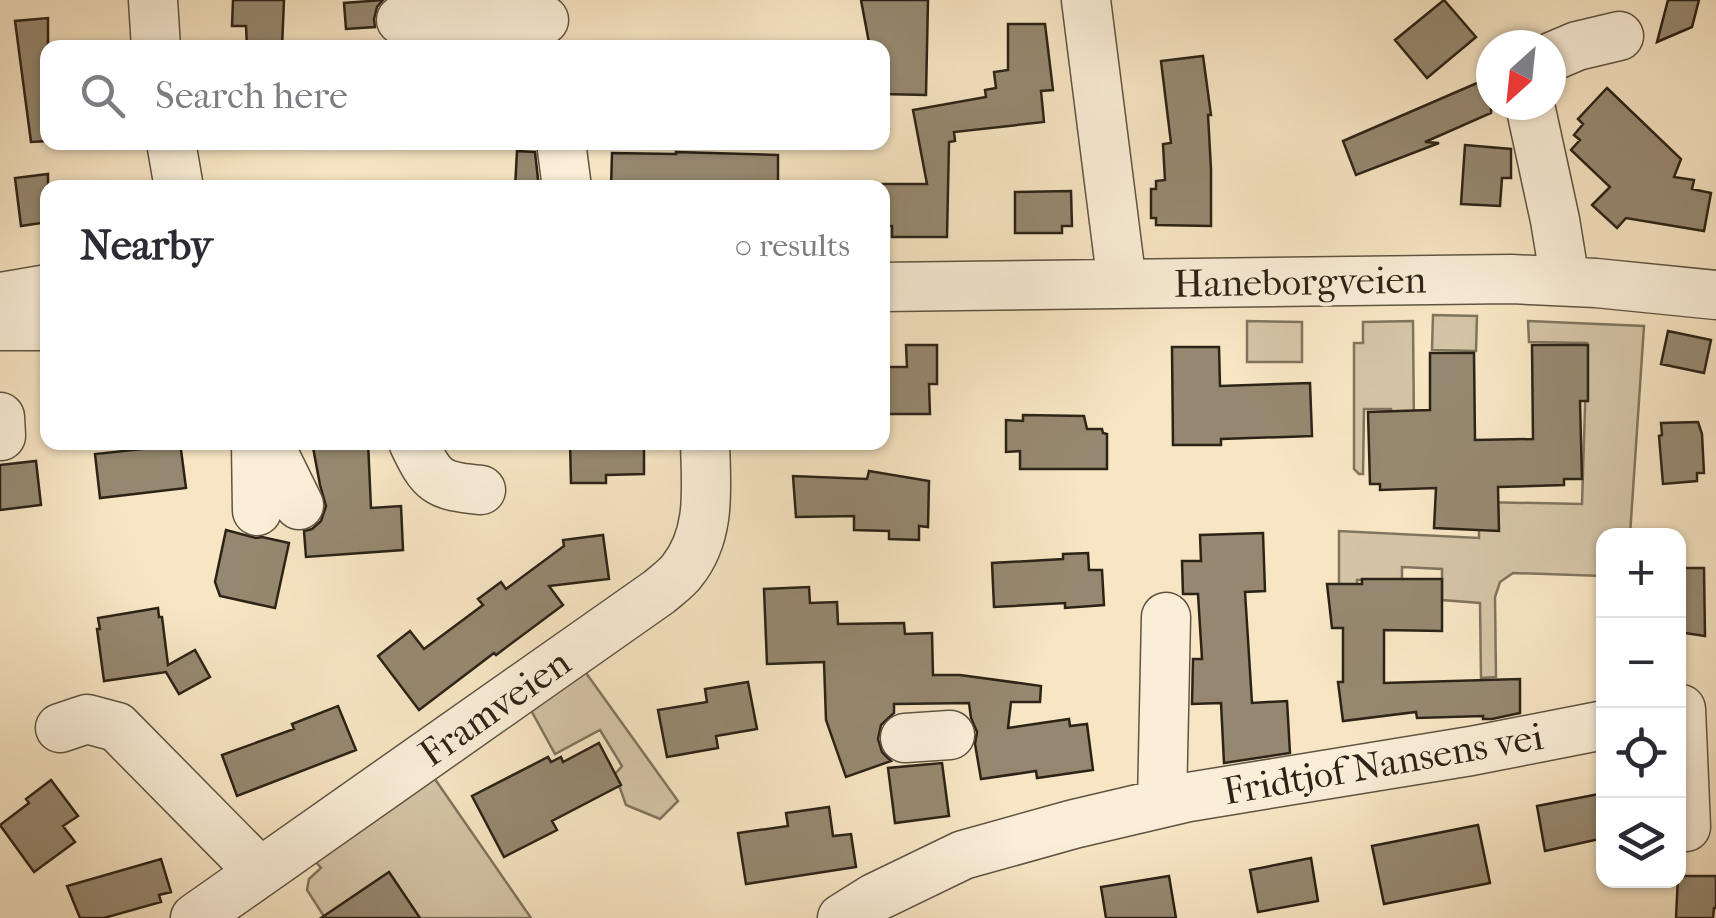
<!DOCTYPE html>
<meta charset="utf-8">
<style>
body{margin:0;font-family:"IM FELL French Canon",serif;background:#f2f2f3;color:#2b2b33}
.controls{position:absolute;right:30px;bottom:30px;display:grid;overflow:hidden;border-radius:20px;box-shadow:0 2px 8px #0004}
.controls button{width:90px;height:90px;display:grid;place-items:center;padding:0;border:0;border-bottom:2px solid #e1e1e2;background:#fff;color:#2b2b33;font:50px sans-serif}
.compass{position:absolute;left:1476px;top:30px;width:90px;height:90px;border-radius:50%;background:#fff;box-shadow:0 2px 8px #0004;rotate:207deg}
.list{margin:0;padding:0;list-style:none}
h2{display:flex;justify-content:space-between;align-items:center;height:130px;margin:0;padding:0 40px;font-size:42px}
h2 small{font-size:32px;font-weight:400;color:#7c7c81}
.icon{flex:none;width:55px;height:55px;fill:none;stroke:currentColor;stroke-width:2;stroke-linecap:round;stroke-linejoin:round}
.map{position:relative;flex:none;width:1716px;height:918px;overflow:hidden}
.search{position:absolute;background:#fff;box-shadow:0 2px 8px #0004;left:40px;top:40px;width:850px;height:110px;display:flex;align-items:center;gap:25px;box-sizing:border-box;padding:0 35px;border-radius:20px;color:#7c7c81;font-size:38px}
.panel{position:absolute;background:#fff;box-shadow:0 2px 8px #0004;left:40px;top:180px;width:850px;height:270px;border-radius:20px}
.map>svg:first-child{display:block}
</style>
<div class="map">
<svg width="1716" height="918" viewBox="0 0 1716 918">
<rect width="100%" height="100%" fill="#f7e5c3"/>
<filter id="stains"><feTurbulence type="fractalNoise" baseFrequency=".002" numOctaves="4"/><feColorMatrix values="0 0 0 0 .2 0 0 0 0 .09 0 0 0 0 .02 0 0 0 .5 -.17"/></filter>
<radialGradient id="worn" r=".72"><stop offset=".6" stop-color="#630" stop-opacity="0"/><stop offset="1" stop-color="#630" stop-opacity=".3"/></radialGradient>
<path fill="#d4c4a6" stroke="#80745e" stroke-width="2.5" d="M1433,315L1477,316L1476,351L1432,350Z
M1247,321L1302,322V362H1247Z
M1413,321L1414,430L1392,429L1391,409H1364L1363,474H1359L1354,469V343H1363V322Z
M1528,321L1644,326L1630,535L1604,536L1603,576L1513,573L1500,582L1495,597L1496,677L1481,678L1480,603L1442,600V569L1402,567V579L1357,580V604L1339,603V531L1479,538V502L1582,504L1587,343L1529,342Z
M581,666L678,801L660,819L626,805L615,774L622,766L600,730L555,754L526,701Z
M428,769L531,918H325L307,890L309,879L321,868L307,852Z"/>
<path fill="#968870" stroke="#2c2317" stroke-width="2.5" d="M233,0H284L282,48H247L246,26H232Z
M383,0L377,7L374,19L375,27L346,29L344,3Z
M861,0H928L926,95L882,94V48H870Z
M1444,0L1476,37L1427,78L1395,40Z
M1668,0H1699L1692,27L1657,42Z
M48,18V141L31,142L15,21Z
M1008,24H1045L1053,90L1041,91L1044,122L954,132L955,141L949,142L947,237H892V226H882V184H927L913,110L986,97L985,90L996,88L994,72L1008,70Z
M1203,56L1211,115H1208L1211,169V226L1156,225V218H1151V189H1156V181L1165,180L1163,144L1171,143L1161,61Z
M1491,77V113L1425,142L1439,143L1356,175L1343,141Z
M1607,88L1681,159L1674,177L1694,180L1692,189L1711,193L1704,231L1626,218L1617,228L1592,205L1610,187L1571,150L1580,140L1574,135L1583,124L1578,119Z
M1465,145L1511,149V178H1502L1500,206L1461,204Z
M517,151L535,152L539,188H515Z
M676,152L778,155V188H611L612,153L676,154Z
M48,174V222L21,226L15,178Z
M1071,191L1072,226H1062V233H1015V192Z
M1668,331L1711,340L1704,373L1661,364Z
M906,345H937V384H929L930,414H882V367H907Z
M1532,345H1588V401H1580L1582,479H1564V485L1498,487L1499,531L1434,528L1436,488L1380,490V484H1370L1368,412L1430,410V353H1474L1475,440L1533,439Z
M1172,347H1219L1220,386L1310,383L1312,436L1221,439V445H1173Z
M1023,415L1084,416L1087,429H1102L1103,433L1107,434V469H1020V451L1006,452V420L1023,421Z
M1698,422L1702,434L1704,473H1697V481L1663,484L1659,436L1662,435L1661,423Z
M142,442H180L186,488L100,498L95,454L143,449Z
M312,442H368L371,508L401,506L403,550L306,557L304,531L312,529L321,521L326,506L320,485Z
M570,442H644V474L606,475V483H571Z
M36,461L41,505L0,510V465Z
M869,471L929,481L928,527L919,526V540L889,539V531L854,530V516L796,517L793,476L867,479Z
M226,530L256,538L262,537L289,543L275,608L220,596L215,582Z
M1263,533L1265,591L1245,592L1252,703L1287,701L1290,753L1224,763L1221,703L1192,704L1193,659H1202L1198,594H1183L1182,561H1201L1200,535Z
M603,535L609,579L549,586L563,605L496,655L494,653L419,710L378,656L410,631L424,649L483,605L478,599L501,582L506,589L564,546L563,540Z
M1088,553L1089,570H1102L1104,605L1065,608V603L994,607L992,563L1063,559V554Z
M1678,568H1704L1705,636L1678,632Z
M1362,579H1442V631L1384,630V683L1520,679V713L1492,719H1483V716L1417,718L1416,712L1343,721L1338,682H1343V628H1332L1327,584H1362Z
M809,587L810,603L837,602L838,624L904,623L905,634L932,633L933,675H960L1041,686L1040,702H1011L1008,728L1069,719L1070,726L1087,724L1093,770L1037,778L1036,771L981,779L975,744L977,732L971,718L969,703L894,704V713L881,725L878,739L882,752L891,761L846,777L826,720L824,662L767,664L764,589Z
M158,608L159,617H162L168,665L195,650L210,677L179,694L166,672L104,681L97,629H100L98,618Z
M748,682L757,729L716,736L718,748L667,757L658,710L707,702L705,689Z
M338,706L356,750L237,796L222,755L294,729L292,724Z
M599,743L621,785L552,821L557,830L504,857L472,796L548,757L551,762L561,757L563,762Z
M942,763L949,816L895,823L888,768Z
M51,780L78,816L63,826L75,842L34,872L0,825L29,803L26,799Z
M1604,793V838L1545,851L1537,806Z
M829,807L833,836L851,834L856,867L746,884L738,833L788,826L786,813Z
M1478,825L1490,883L1384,904L1372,846Z
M1311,858L1318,901L1258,912L1250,870Z
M161,859L171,892L159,895L161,902L104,918H80L67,886Z
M389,872L420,918H321Z
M1169,876L1176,918H1106L1101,887Z
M1678,876H1716V908H1714L1713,918H1676Z"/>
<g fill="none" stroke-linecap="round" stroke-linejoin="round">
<g stroke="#5f5442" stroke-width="51">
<path id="minor" d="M153,0L156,48
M1086,0L1122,284
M401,20H544
M1551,57L1577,46L1619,36
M1530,105L1555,220L1565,281
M171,142L179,188
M561,142L567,188
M882,287L1511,279L1596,283L1716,295
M0,297L48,289
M0,326H48
M0,417L1,436
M256,442L257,511
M268,442L299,505
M413,442C432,482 437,486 481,490
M1681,709L1686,827
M60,728L87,719L117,727L260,872
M905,738L950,735
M1162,803L1166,617
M195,918L659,592C667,585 676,579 682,571C712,534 706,487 705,442
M842,918L874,898L963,855L1074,824L1189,797L1471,751L1604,725"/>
</g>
<use href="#minor" stroke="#faeed8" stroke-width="48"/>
</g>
<g text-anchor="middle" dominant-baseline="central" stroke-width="8" stroke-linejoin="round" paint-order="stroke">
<g font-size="38" fill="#2c2317" stroke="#faeed8">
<text transform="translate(1300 282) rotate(-1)">Haneborgveien</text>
<text transform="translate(495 708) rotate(-35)">Framveien</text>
<text transform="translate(1383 764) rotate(-10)">Fridtjof Nansens vei</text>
</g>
</g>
<rect width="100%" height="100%" filter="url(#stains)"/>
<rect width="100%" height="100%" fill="url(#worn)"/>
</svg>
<div class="controls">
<button>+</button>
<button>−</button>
<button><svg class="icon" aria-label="locate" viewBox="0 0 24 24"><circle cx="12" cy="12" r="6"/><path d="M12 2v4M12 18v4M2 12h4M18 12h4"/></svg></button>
<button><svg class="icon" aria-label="layers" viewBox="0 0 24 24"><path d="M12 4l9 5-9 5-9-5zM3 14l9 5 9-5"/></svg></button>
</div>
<svg class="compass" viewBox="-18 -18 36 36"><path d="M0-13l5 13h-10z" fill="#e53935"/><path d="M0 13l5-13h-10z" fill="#7c7c81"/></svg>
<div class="search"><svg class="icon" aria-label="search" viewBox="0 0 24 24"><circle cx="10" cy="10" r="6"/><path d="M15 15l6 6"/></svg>Search here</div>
<section class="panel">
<h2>Nearby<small>0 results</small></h2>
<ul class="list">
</ul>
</section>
</div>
